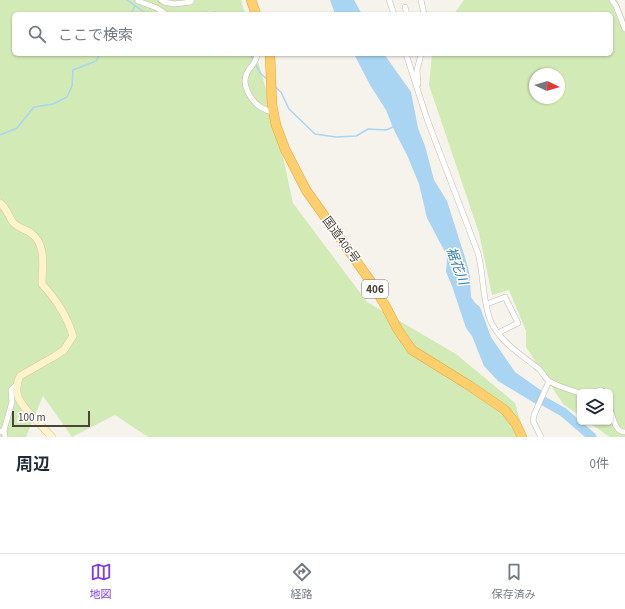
<!DOCTYPE html>
<html lang="ja">
<meta charset="utf-8">
<style>
body{margin:0;font-family:"Source Sans 3","Noto Sans JP",sans-serif;background:#f6f6f7;color:#1f2937}
.controls{position:absolute;right:12px;bottom:12px;display:grid;overflow:hidden;border-radius:6px;box-shadow:0 1px 3px #0004}
.controls button{width:36px;height:36px;display:grid;place-items:center;padding:0;border:0;border-bottom:1px solid #e0e1e3;background:#fff;color:#1f2937;font:20px sans-serif}
.compass{position:absolute;left:529px;top:68px;width:36px;height:36px;border-radius:50%;background:#fff;box-shadow:0 1px 3px #0004;rotate:94deg}
.scale{position:absolute;left:12px;bottom:10px;width:78px;box-sizing:border-box;padding-left:4px;border:2px solid #4b4439;border-top:0;font-size:11px;line-height:14px;white-space:nowrap;color:#4b4439;-webkit-text-stroke:3px #fff;paint-order:stroke}
.list{margin:0;padding:0;list-style:none}
h2{display:flex;justify-content:space-between;align-items:center;height:52px;margin:0;padding:0 16px;font-size:17px}
h2 small{font-size:13px;font-weight:400;color:#747a83}
.icon{flex:none;width:22px;height:22px;fill:none;stroke:currentColor;stroke-width:2;stroke-linecap:round;stroke-linejoin:round}
.map{position:relative;flex:none;width:625px;height:437px;overflow:hidden}
.search{position:absolute;background:#fff;box-shadow:0 1px 3px #0004;left:12px;right:12px;top:12px;height:44px;display:flex;align-items:center;gap:10px;box-sizing:border-box;padding:0 14px;border-radius:6px;color:#747a83;font-size:15px}
.sheet{height:116px;background:#fff}
nav{display:flex;justify-content:space-around;align-items:center;box-sizing:border-box;height:56px;border-top:1px solid #e0e1e3;background:#fff;font-size:11px;color:#747a83}
nav a{display:grid;justify-items:center;gap:2px}
nav .on{color:#7c3aed}
.map>svg:first-child{display:block}
</style>
<div class="map">
<svg width="625" height="437" viewBox="0 0 625 437">
<rect width="100%" height="100%" fill="#f6f3ec"/>
<path fill="#d2eab5" fill-rule="evenodd" d="M0,0H241L245,14H14V54H256L276,125L293,203L367,302L456,354L515,403L525,437H148L115,415L72,437L43,396L26,437H0Z
M464,0H617L625,19V437H610L588,422H610V392H580V416L563,404L526,347V331L509,290L492,295L479,233L429,85L432,54H611V14H454ZM535,74H559V98H535Z"/>
<path fill="#a9d4f2" d="M330,0H354L362,14H335Z
M354,54H384L411,92L418,128L425,146L434,180L447,201L468,267L470,278L471,297L475,303L480,307L491,337L515,372L542,391L536,404L498,381L484,366L472,336L466,328L452,286L446,272L447,258L445,252L427,218L419,184L407,155L394,130L386,110L370,85Z"/>
<g fill="none" stroke-linecap="round" stroke-linejoin="round">
<path stroke="#a9d4f2" stroke-width="1.5" d="M127,0L144,12L151,14
M131,14L135,6
M250,54L254,61
M256,65L260,73L268,80
M275,87L281,92L289,109L315,134L336,137L356,136L368,129L386,130L393,127
M0,135L17,128L34,107L53,104L67,97L72,86L73,70L96,61L100,54"/>
<path stroke="#a9d4f2" stroke-width="9" d="M533,395L563,412L592,437"/>
<g stroke="#c2bbae" stroke-width="6">
<path id="street" d="M139,0L138,1L157,8L166,14
M161,0L164,2L174,4L191,2L192,0
M389,0L394,14
M421,0L424,14
M612,0L616,6L625,29
M405,7L407,14
M207,14H213
M257,54C256,64 251,65 247,73C241,84 250,99 259,106C263,109 269,111 273,113
M406,54L427,119L478,253C484,275 482,301 491,322C501,343 522,355 539,369C542,372 545,378 549,381C556,386 571,390 580,393
M418,84L417,70L421,54
M487,304L505,297L518,323L498,333
M593,392L601,390L604,392
M610,409C613,417 615,432 625,432
M4,430L5,437
M0,432L4,430L12,402L11,390L17,384
M541,437L533,421L534,415L549,381"/>
</g>
<g stroke="#d6c79b" stroke-width="8">
<path id="secondary" d="M0,203C7,208 8,215 12,221C17,228 25,229 31,233C47,245 42,267 42,284C57,301 66,314 73,336L64,350L55,356L20,376C11,395 22,405 34,418C40,424 46,431 52,437"/>
</g>
<g stroke="#e0a43c" stroke-width="10">
<path id="highway" d="M251,0L256,14
M270,54L272,105L276,125L285,149L306,190L371,282L386,307L398,330L412,350L470,386L505,410L516,424L522,437"/>
</g>
<use href="#street" stroke="#fff" stroke-width="5"/>
<use href="#secondary" stroke="#fff3cd" stroke-width="7"/>
<use href="#highway" stroke="#ffcf6e" stroke-width="9"/>
</g>
<g text-anchor="middle" dominant-baseline="central" stroke-width="3" stroke-linejoin="round" paint-order="stroke">
<rect fill="#fff" stroke="#817c74" stroke-width="1" x="362" y="280" width="26" height="18" rx="3"/>
<g font-size="11" font-weight="bold" fill="#4b4439">
<text x="375" y="289">406</text>
</g>
<g font-size="12" fill="#4b4439" stroke="#fff">
<text transform="translate(341 240) rotate(54)">国道406号</text>
</g>
<g font-size="13" font-style="italic" fill="#2e7ab2" stroke="#fff">
<text transform="translate(457 266) rotate(70)">裾花川</text>
</g>
</g>
</svg>
<div class="controls">
<button><svg class="icon" aria-label="layers" viewBox="0 0 24 24"><path d="M12 4l9 5-9 5-9-5zM3 14l9 5 9-5"/></svg></button>
</div>
<svg class="compass" viewBox="-18 -18 36 36"><path d="M0-13l5 13h-10z" fill="#e53935"/><path d="M0 13l5-13h-10z" fill="#747a83"/></svg>
<div class="scale">100 m</div>
<div class="search"><svg class="icon" aria-label="search" viewBox="0 0 24 24"><circle cx="10" cy="10" r="6"/><path d="M15 15l6 6"/></svg>ここで検索</div>
</div>
<section class="sheet">
<h2>周辺<small>0件</small></h2>
<ul class="list">
</ul>
</section>
<nav>
<a class="on"><svg class="icon" aria-label="map" viewBox="0 0 24 24"><path d="M3 6l6-2 6 2 6-2v14l-6 2-6-2-6 2zM9 4v14M15 6v14"/></svg>地図</a>
<a><svg class="icon" aria-label="directions" viewBox="0 0 24 24"><path d="M12 3l9 9-9 9-9-9zM9 14v-3h6M13 9l2 2-2 2"/></svg>経路</a>
<a><svg class="icon" aria-label="saved" viewBox="0 0 24 24"><path d="M7 4h10v16l-5-4-5 4z"/></svg>保存済み</a>
</nav>
